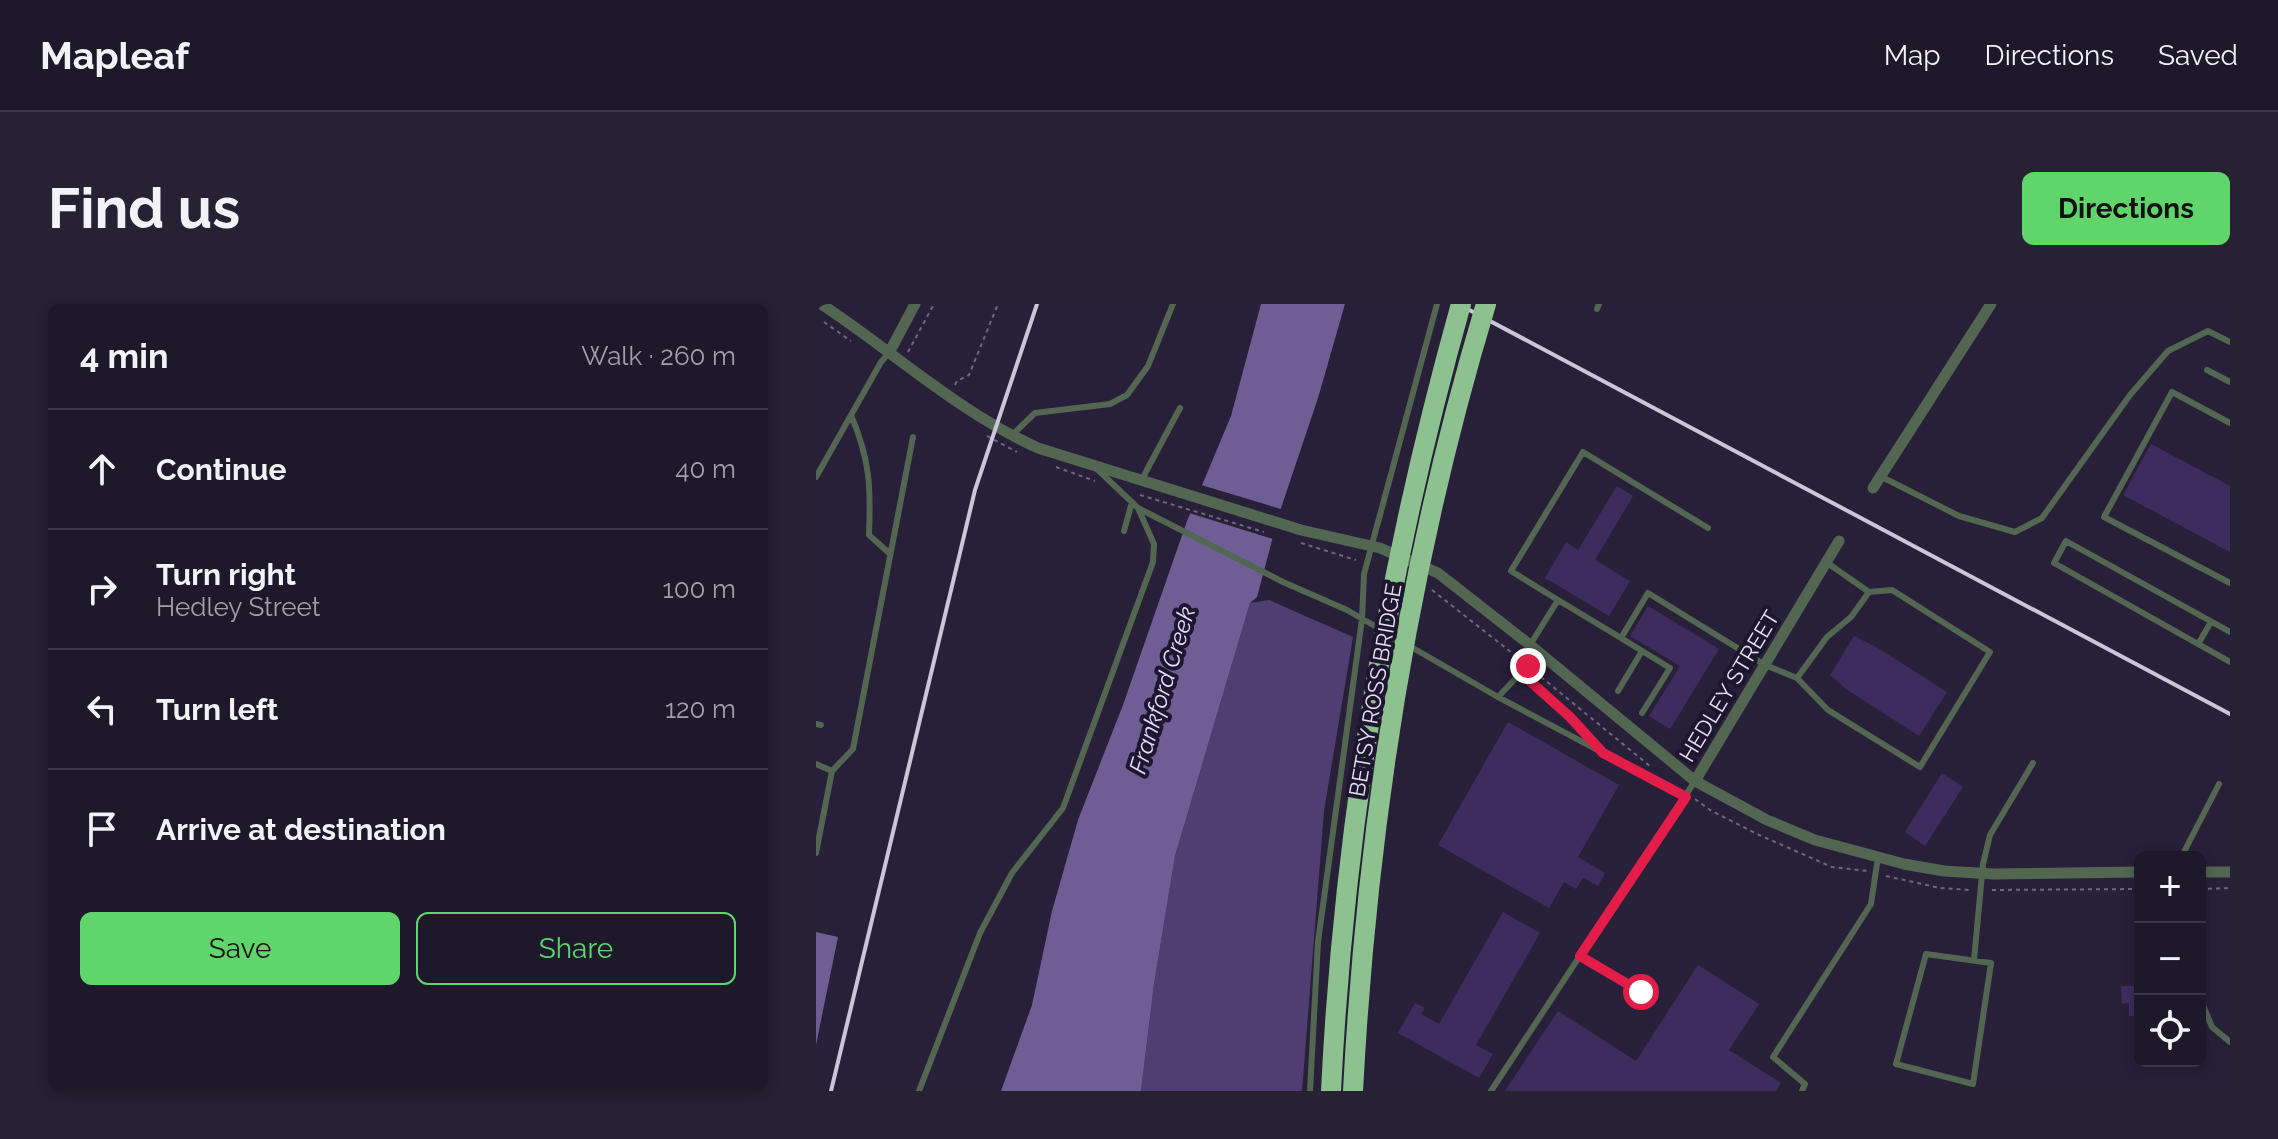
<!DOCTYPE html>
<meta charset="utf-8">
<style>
body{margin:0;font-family:Raleway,sans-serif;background:#262133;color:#f1f3f6}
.controls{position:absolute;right:24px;bottom:24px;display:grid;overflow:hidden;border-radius:12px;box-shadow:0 4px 12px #0003}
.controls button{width:72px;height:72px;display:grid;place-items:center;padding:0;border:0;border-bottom:2px solid #3c3747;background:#1e182b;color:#f1f3f6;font:40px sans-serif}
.stop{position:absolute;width:24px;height:24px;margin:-18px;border:6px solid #e11d48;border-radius:50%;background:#fff}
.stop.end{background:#e11d48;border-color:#fff;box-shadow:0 2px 8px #0008}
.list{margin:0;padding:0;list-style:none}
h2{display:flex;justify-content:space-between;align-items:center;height:104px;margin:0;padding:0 32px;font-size:34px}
h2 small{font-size:26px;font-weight:400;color:#a1a0a9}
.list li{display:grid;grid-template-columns:52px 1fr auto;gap:24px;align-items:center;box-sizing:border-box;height:120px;padding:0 32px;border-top:2px solid #3c3747}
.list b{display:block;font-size:30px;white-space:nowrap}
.list p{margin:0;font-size:26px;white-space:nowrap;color:#a1a0a9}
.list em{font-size:26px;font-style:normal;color:#a1a0a9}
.actions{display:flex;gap:16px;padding:24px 32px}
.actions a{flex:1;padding:18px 0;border:2px solid #5fd56b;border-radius:12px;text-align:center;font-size:28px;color:#5fd56b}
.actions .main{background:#5fd56b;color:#111}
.icon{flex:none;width:44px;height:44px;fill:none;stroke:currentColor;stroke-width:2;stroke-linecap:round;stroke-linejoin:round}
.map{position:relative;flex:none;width:1414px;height:787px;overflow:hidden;border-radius:12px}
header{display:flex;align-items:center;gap:48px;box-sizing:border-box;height:112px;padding:0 40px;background:#1e182b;border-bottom:2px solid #3c3747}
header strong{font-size:38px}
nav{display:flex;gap:44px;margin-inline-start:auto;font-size:28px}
.intro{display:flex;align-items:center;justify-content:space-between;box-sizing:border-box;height:192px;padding:0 48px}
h1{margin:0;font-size:56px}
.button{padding:20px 36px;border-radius:12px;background:#5fd56b;color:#111;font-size:28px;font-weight:700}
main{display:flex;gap:48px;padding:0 48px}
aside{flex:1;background:#1e182b;border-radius:12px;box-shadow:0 4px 12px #0003}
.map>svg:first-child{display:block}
</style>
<header>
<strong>Mapleaf</strong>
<nav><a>Map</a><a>Directions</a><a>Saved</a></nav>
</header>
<div class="intro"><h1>Find us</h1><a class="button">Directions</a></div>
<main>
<aside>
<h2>4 min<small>Walk · 260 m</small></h2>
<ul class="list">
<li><svg class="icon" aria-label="ahead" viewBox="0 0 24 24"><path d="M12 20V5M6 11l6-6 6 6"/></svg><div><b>Continue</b></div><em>40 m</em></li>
<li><svg class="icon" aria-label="right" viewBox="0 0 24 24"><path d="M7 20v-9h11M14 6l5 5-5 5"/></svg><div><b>Turn right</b><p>Hedley Street</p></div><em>100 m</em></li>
<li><svg class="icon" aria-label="left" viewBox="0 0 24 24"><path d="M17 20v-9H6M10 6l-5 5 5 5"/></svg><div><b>Turn left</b></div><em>120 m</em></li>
<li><svg class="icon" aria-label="arrive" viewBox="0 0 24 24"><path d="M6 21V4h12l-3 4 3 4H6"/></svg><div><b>Arrive at destination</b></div></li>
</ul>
<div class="actions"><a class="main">Save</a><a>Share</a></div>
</aside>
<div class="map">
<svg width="1414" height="787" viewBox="0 0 1414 787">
<rect width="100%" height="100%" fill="#282039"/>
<path fill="#503e73" d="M453,296L537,333L508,507L486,787H325L338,680L359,552L434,299Z"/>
<path fill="#6f5e95" d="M445,0H529L502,94L463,210L441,293L434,299L359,552L338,680L325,787H185L216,701L236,607L262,516L307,401L371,217L415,112Z
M0,628L22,633L0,741Z"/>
<path fill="#282039" d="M382,180L468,206L460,236L370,208Z"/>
<path fill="#3e2c5f" d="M1335,140L1414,182V248L1307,191Z
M801,182L817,192L779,256L814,277L793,312L729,274L750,238L762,246Z
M832,302L903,345L854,425L833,412L864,362L814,332Z
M1038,332L1062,344L1131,388L1103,432L1030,385L1014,371Z
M692,418L803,481L762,553L789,569L782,582L767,574L760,585L748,578L733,604L622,541Z
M1126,469L1147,483L1109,542L1089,528Z
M687,608L724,629L660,741L677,750L663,774L582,729L599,699L609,704L605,710L623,720Z
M882,661L943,700L913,746L965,779L960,787H689L742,707L820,757Z
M1305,682H1324V712H1313V699L1306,700Z"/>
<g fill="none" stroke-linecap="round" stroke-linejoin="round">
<path stroke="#6d677d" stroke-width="2" stroke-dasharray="4 4" stroke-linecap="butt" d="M8,18L35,37
M92,48L118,0
M139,81L141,77L153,71L182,0
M171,132L201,148
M240,163L279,177
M324,191L448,228
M485,239L540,256
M616,286L705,356
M725,373L835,463
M879,495L894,506L941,530L1016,563L1052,567
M1070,572L1124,584L1154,586
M1384,585L1414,584
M1176,586L1324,585"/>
<path stroke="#526652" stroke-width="6" d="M781,5L783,0
M1391,66L1414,78
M35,111C54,156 55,183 53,231L73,249
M1414,119L1356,88L1288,213L1414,279
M195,132L219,109L294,100L311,91L332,62L357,0
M281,165L322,204L467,278L531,306L682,393L870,493
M1064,172L1143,212L1199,228L1226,214L1314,91L1352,47L1392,27L1414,38
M0,173L65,58L73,49
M325,177L364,104
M308,227L316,198
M742,296L695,267L767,148L892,224
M1414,328L1250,237L1238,259L1414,358
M1382,340L1395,318
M714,341L742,296L805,334
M705,369L754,413L783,445
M981,374L1012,406L1104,463L1174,348L1076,286L1053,288
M802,387L826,347
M682,393L724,349
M826,409L854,364L805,334L832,289L949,361L981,374L1011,333L1035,313L1053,288L1010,258
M0,420L5,421
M0,460L16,467
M0,549L16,467L37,445L97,133
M1369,553V546L1403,480
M1110,650L1175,659L1157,780L1080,760Z
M764,652L825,688
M1158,656L1167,560L1174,531L1217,459
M1384,694L1396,723L1414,738
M103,787L164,629L196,569L247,504L337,258L338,240L322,204
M494,787L502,638L546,315L548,270L621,0
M675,787L879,477
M986,787L989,780L957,753L1055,600L1062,553"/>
<path stroke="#526652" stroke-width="11" d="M5,0C78,48 142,108 222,144L485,226L564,244L622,269L714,341L879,477L951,516L999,536L1088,560L1128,567L1178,570L1324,568
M73,49L99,0
M1057,184L1175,0
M879,477L1023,237
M1384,568H1414"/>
<path stroke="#cac5d7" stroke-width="4" d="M642,0L1414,410
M15,787L159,186L221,0"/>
<path stroke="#8ec190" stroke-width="20" d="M515,787C528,521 573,257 645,0
M537,787C551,521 593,255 670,0"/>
</g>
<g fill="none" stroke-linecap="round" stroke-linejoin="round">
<path stroke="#e11d48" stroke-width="10" d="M712,362L705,369L754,413L787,449L870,493L764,652L825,688"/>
</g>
<g text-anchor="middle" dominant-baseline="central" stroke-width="8" stroke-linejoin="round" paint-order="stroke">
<g font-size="22" fill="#e5e1f2" stroke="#1e162f">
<text transform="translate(913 382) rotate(-59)">HEDLEY STREET</text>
<text transform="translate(559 386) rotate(-80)">BETSY ROSS BRIDGE</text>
</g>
<g font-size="24" font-style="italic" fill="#e5dbfe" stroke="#1e162f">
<text transform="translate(346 386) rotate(-73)">Frankford Creek</text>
</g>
</g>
</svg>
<div class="controls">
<button>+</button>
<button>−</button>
<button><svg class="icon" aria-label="locate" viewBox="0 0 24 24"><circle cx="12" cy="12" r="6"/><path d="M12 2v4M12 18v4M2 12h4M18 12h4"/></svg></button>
</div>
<div class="stop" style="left:825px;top:688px"></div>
<div class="stop end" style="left:712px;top:362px"></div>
</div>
</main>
